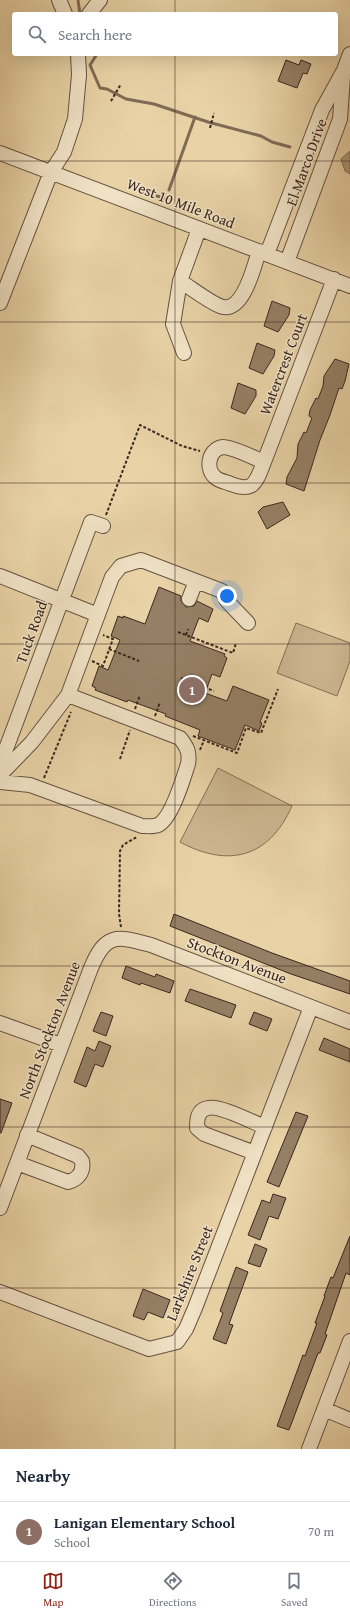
<!DOCTYPE html>
<style>
body{margin:0;font-family:"Gentium Book Plus",serif;background:#f6f6f7;color:#1f2937}
.you{position:absolute;left:227px;top:596px;width:14px;height:14px;margin:-10px;border:3px solid #fff;border-radius:50%;background:#1a73e8;box-shadow:0 0 0 6px #1a73e833}
.badge{display:grid;place-items:center;width:26px;height:26px;border-radius:50%;background:#8f2418;color:#fff;font-size:13px;font-weight:700}
.pin{position:absolute;translate:-50% -50%;border:2px solid #fff;box-shadow:0 1px 4px #0006}
.list{margin:0;padding:0;list-style:none}
h2{display:flex;justify-content:space-between;align-items:center;height:52px;margin:0;padding:0 16px;font-size:17px}
h2 small{font-size:13px;font-weight:400;color:#747a83}
.list li{display:grid;grid-template-columns:26px 1fr auto;gap:12px;align-items:center;box-sizing:border-box;height:60px;padding:0 16px;border-top:1px solid #e0e1e3}
.list b{display:block;font-size:15px;white-space:nowrap}
.list p{margin:0;font-size:13px;white-space:nowrap;color:#747a83}
.list em{font-size:13px;font-style:normal;color:#747a83}
.icon{flex:none;width:22px;height:22px;fill:none;stroke:currentColor;stroke-width:2;stroke-linecap:round;stroke-linejoin:round}
.map{position:relative;flex:none;width:350px;height:1449px;overflow:hidden}
.search{position:absolute;background:#fff;box-shadow:0 4px 16px #0002;left:12px;right:12px;top:12px;height:44px;display:flex;align-items:center;gap:10px;box-sizing:border-box;padding:0 14px;border-radius:4px;color:#747a83;font-size:15px}
.sheet{height:112px;background:#fff}
nav{display:flex;justify-content:space-around;align-items:center;box-sizing:border-box;height:56px;border-top:1px solid #e0e1e3;background:#fff;font-size:11px;color:#747a83}
nav a{display:grid;justify-items:center;gap:2px}
nav .on{color:#8f2418}
.map>svg:first-child{display:block}
</style>
<div class="map">
<svg width="350" height="1449" viewBox="0 0 350 1449">
<rect width="100%" height="100%" fill="#e8d2a6"/>
<filter id="stains"><feTurbulence type="fractalNoise" baseFrequency=".005" numOctaves="4"/><feColorMatrix values="0 0 0 0 .2 0 0 0 0 .09 0 0 0 0 .02 0 0 0 .5 -.17"/></filter>
<radialGradient id="worn" r=".72"><stop offset=".6" stop-color="#630" stop-opacity="0"/><stop offset="1" stop-color="#630" stop-opacity=".3"/></radialGradient>
<path fill="#cbb58f" stroke="#836e57" d="M296,623L350,643V661L337,696L277,673Z
M218,768L292,806C269,858 228,868 180,842Z"/>
<path fill="#ad9878" stroke="#7f6b54" d="M350,151V174L345,171L341,159Z"/>
<g fill="none" stroke-linecap="round" stroke-linejoin="round">
<path stroke="#7f6b54" stroke-width="3" d="M78,0L80,14
M97,54L90,65L100,88L107,89L126,99L154,104L208,122L261,136L272,142L290,147
M169,190L195,117
M157,196L166,199L167,197"/>
</g>
<path fill="#958065" stroke="#3b271f" d="M286,60L299,65L301,60L311,64L307,74L303,73L297,88L278,81Z
M272,301L290,308L289,315L278,332L264,326Z
M257,343L275,350L274,356L263,374L249,368Z
M335,359L349,364L345,381L342,389L339,388L330,415L320,440L304,491L286,484L287,477L297,458L298,444L304,432L306,433L312,418L309,416L310,410L316,398L318,399L323,386L324,376Z
M238,383L256,390V396L245,414L231,408Z
M283,502L290,515L267,529L258,512L263,507Z
M159,587L181,596V601L186,607L194,606L197,601L213,609L208,622L199,618L190,641L225,654L224,656L227,658L220,677L212,674L205,693L227,701L233,686L269,700L260,722L262,723L259,731L245,725L235,750L198,736L200,730L165,716L166,714L128,700L127,702L95,690L96,688L92,686L99,666L108,670L120,640L111,636L118,616L123,618V616L145,624Z
M174,914L272,953L350,981V994L291,974L170,926Z
M126,966L155,977L156,974L174,981L170,993L141,983L140,985L122,978Z
M190,989L236,1005L231,1018L185,1001Z
M101,1012L113,1016L106,1036L93,1031Z
M254,1012L272,1019L267,1031L249,1024Z
M324,1038L350,1049V1062L319,1050Z
M99,1041L111,1046L103,1067L95,1064L86,1087L74,1082L87,1047L95,1051Z
M0,1099L12,1103L1,1133H0Z
M296,1112L308,1116L279,1187L267,1182Z
M273,1194L286,1198L278,1219L269,1216L260,1240L248,1235L262,1200L270,1203Z
M350,1236V1275L346,1273L325,1334L327,1335L320,1353H318L289,1430L277,1426L303,1355L305,1356L317,1323H315L325,1296H324L331,1277L333,1278Z
M255,1244L267,1249L260,1267L248,1263Z
M236,1267L248,1272L229,1324L233,1325L226,1344L213,1339L223,1313L220,1311Z
M143,1289L170,1300L163,1318L148,1312L144,1320L133,1316Z"/>
<g fill="none" stroke-linecap="round" stroke-linejoin="round">
<g stroke="#665241" stroke-width="16">
<path id="minor" d="M59,0L65,14
M89,14L100,0
M0,153L350,286
M267,254L322,110L344,70L350,54
M287,262L340,119L343,76
M180,281C190,287 213,305 223,307C244,311 254,266 259,251
M0,303L51,172L64,152L75,119L79,75L78,54
M184,353L173,324L180,281L199,229
M264,462C256,482 254,493 231,484C226,482 220,481 216,478C205,470 208,449 223,447C233,447 254,458 264,462L334,279
M0,576L98,615
M189,599L196,581
M0,765L91,522L103,526
M0,775L32,742L68,695L112,577L121,566L141,560L222,591L227,601L248,623
M0,782L30,785L142,826C147,826 153,827 158,825C172,818 183,779 188,764C190,752 187,747 180,738L68,695
M0,1023L61,1045
M255,1153L204,1134L197,1128C197,1120 197,1110 208,1108C220,1105 252,1122 265,1127
M17,1163L68,1182C79,1179 84,1171 82,1161L78,1156L27,1135
M0,1208L91,968C106,932 117,936 151,945L350,1022
M0,1292L149,1349L177,1342L186,1329L195,1308L311,1007
M324,1409L350,1420
M309,1449L350,1341"/>
</g>
<path stroke="#3b271f" stroke-width="2" stroke-dasharray="3 2" stroke-linecap="butt" d="M111,101L121,84
M210,128L214,113
M106,515L140,425L182,446L200,451
M178,632L233,653L236,643
M186,635L188,629
M109,649L139,661
M92,661L103,666L113,639L103,635
M181,678L214,691
M135,709L140,695
M155,716L160,702
M193,736L237,753L246,728L261,733L278,689
M200,750L204,740
M120,759L130,730
M44,778L71,712
M121,927L119,914L120,851L123,845L137,837"/>
<use href="#minor" stroke="#f0e2c5" stroke-width="14"/>
</g>
<path fill="none" stroke="#3b271f" stroke-width="1" stroke-opacity="0.55" d="M175,0V14M175,54V1449M0,161H350M0,322H350M0,483H350M0,644H350M0,805H350M0,966H350M0,1127H350M0,1288H350"/>
<g text-anchor="middle" dominant-baseline="central" stroke-width="3" stroke-linejoin="round" paint-order="stroke">
<g font-size="15" fill="#3b271f" stroke="#f0e2c5">
<text transform="translate(306 162) rotate(-70)">El Marco Drive</text>
<text transform="translate(181 203) rotate(21)">West 10 Mile Road</text>
<text transform="translate(283 364) rotate(-69)">Watercrest Court</text>
<text transform="translate(31 632) rotate(-70)">Tuck Road</text>
<text transform="translate(237 960) rotate(21)">Stockton Avenue</text>
<text transform="translate(49 1030) rotate(-69)">North Stockton Avenue</text>
<text transform="translate(189 1273) rotate(-68)">Larkshire Street</text>
</g>
</g>
<rect width="100%" height="100%" filter="url(#stains)"/>
<rect width="100%" height="100%" fill="url(#worn)"/>
</svg>
<div class="you"></div>
<div class="pin badge" style="left:192px;top:690px;background:#8d6e63">1</div>
<div class="search"><svg class="icon" aria-label="search" viewBox="0 0 24 24"><circle cx="10" cy="10" r="6"/><path d="M15 15l6 6"/></svg>Search here</div>
</div>
<section class="sheet">
<h2>Nearby<small></small></h2>
<ul class="list">
<li><span class="badge" style="background:#8d6e63">1</span><div><b>Lanigan Elementary School</b><p>School</p></div><em>70 m</em></li>
</ul>
</section>
<nav>
<a class="on"><svg class="icon" aria-label="map" viewBox="0 0 24 24"><path d="M3 6l6-2 6 2 6-2v14l-6 2-6-2-6 2zM9 4v14M15 6v14"/></svg>Map</a>
<a><svg class="icon" aria-label="directions" viewBox="0 0 24 24"><path d="M12 3l9 9-9 9-9-9zM9 14v-3h6M13 9l2 2-2 2"/></svg>Directions</a>
<a><svg class="icon" aria-label="saved" viewBox="0 0 24 24"><path d="M7 4h10v16l-5-4-5 4z"/></svg>Saved</a>
</nav>
